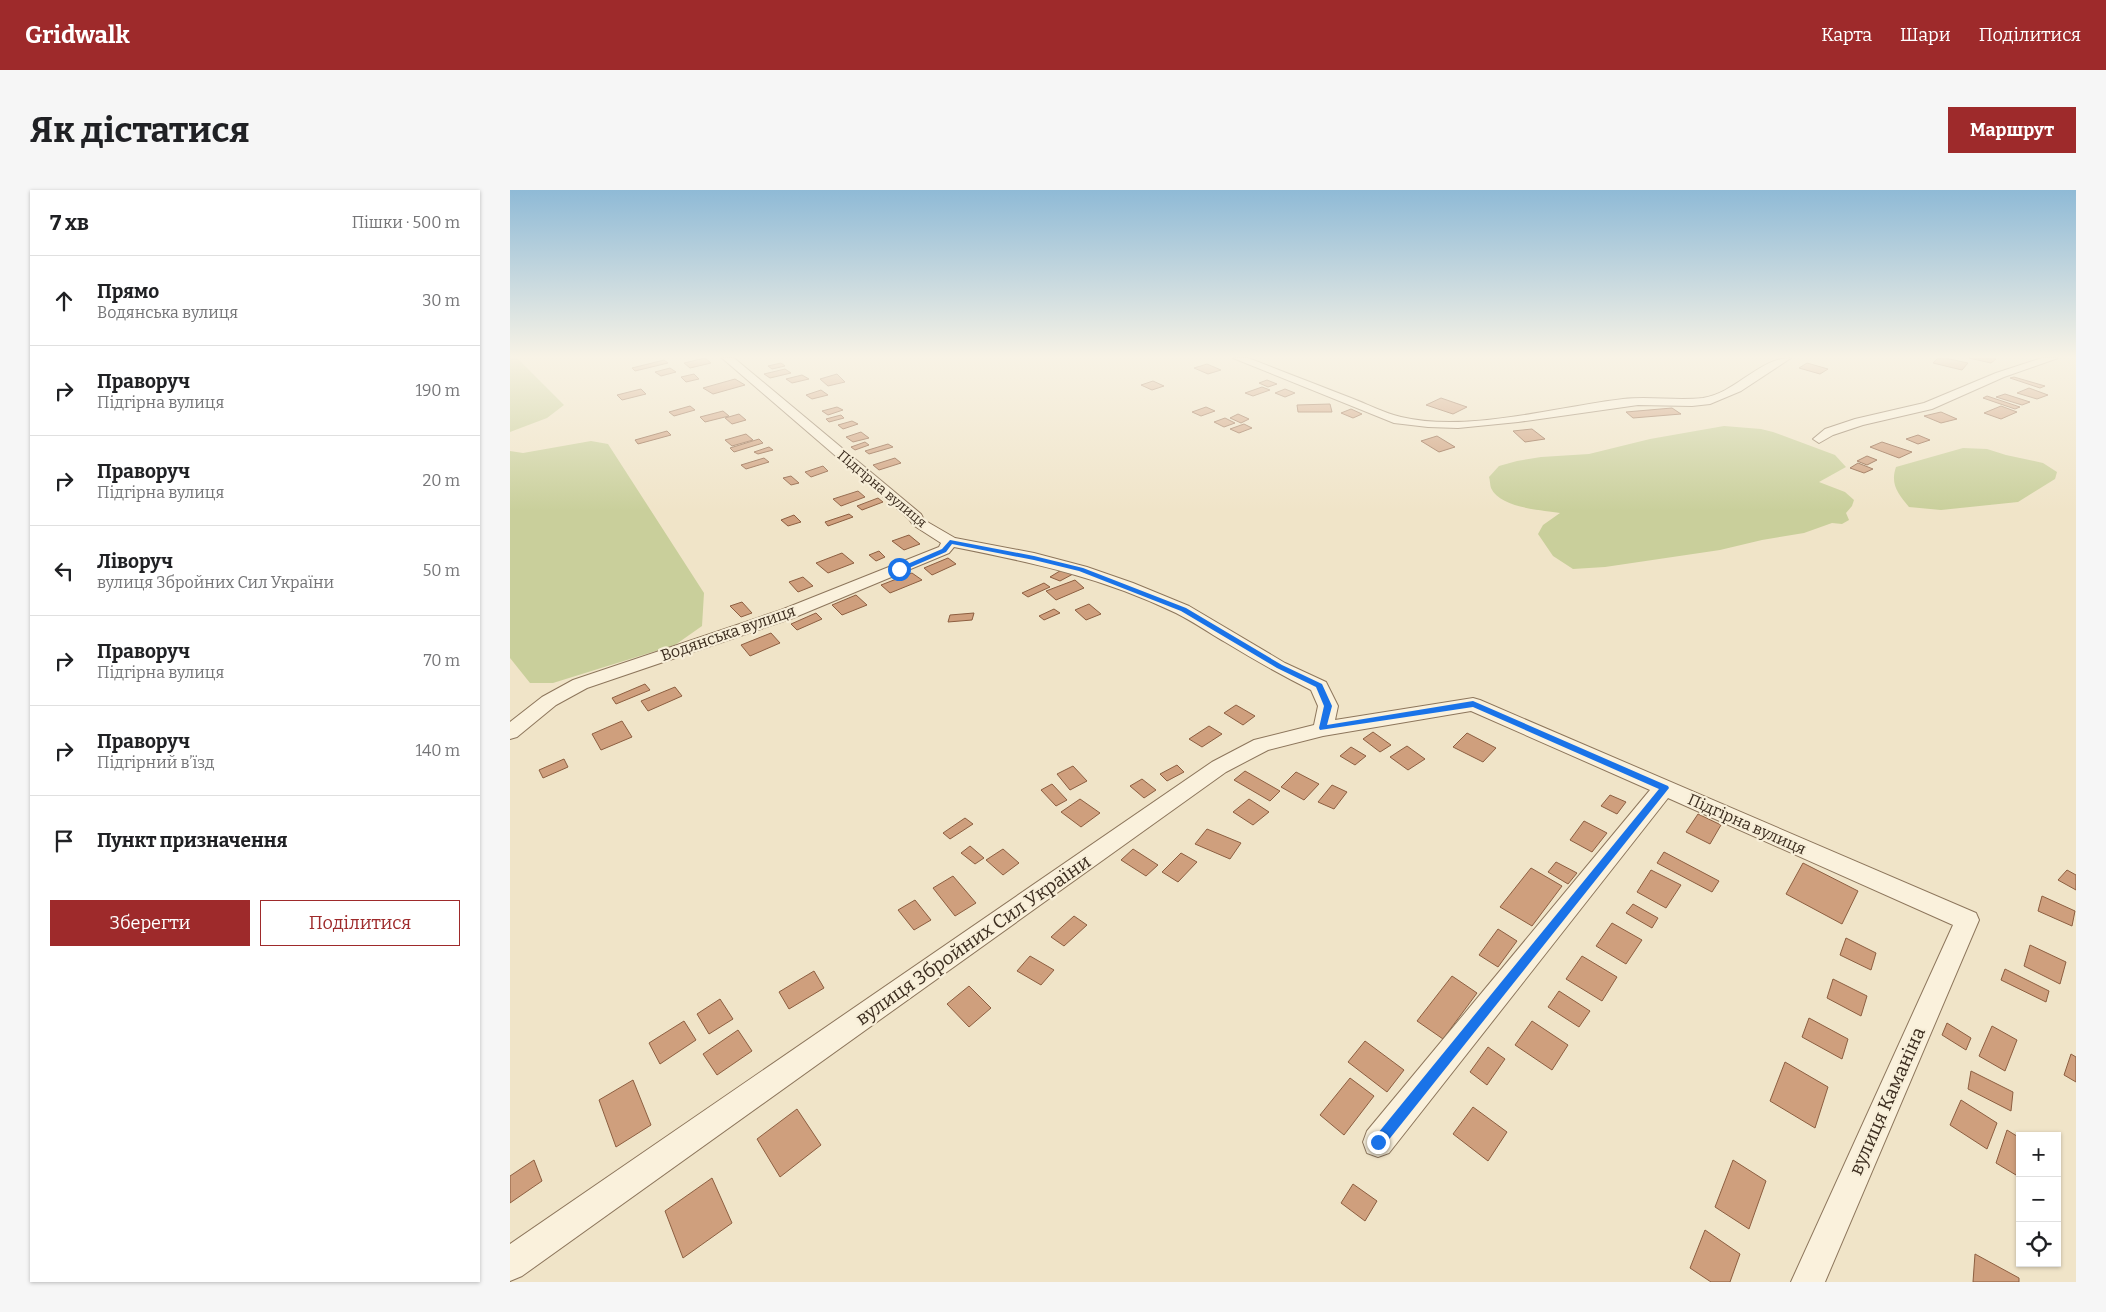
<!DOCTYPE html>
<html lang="uk">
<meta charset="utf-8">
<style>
body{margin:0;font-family:Bitter,serif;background:#f6f6f6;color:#202124}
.controls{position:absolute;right:15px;bottom:15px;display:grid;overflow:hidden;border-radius:0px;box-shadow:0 1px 4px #0004}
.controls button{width:45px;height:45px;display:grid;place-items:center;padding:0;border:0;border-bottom:1px solid #e0e0e0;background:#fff;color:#202124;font:25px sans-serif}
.stop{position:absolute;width:15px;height:15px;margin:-11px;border:4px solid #1a73e8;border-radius:50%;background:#fff}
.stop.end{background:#1a73e8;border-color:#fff;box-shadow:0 1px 5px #0008}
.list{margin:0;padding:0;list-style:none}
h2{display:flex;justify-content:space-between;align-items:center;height:65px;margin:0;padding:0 20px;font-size:21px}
h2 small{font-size:16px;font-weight:400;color:#757577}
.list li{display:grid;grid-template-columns:32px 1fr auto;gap:15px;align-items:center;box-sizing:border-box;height:90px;padding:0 20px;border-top:1px solid #e0e0e0}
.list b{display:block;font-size:19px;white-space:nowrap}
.list p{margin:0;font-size:16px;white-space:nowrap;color:#757577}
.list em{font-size:16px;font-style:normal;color:#757577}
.actions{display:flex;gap:10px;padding:15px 20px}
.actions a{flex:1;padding:11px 0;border:1px solid #9e2a2b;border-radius:0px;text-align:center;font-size:18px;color:#9e2a2b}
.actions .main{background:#9e2a2b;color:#fff}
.icon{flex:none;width:28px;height:28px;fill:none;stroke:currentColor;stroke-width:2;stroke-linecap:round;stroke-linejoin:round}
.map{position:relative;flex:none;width:1566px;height:1092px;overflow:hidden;border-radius:0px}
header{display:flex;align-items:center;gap:30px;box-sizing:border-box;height:70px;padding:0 25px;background:#9e2a2b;color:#fff}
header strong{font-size:24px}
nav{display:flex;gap:28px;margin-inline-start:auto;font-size:18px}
.intro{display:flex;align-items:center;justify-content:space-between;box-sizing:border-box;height:120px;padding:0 30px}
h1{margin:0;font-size:35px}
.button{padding:12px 22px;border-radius:0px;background:#9e2a2b;color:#fff;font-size:18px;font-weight:700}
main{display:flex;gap:30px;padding:0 30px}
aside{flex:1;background:#fff;border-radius:0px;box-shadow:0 1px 4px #0004}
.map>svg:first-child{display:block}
</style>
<header>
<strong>Gridwalk</strong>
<nav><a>Карта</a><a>Шари</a><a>Поділитися</a></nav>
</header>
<div class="intro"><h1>Як дістатися</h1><a class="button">Маршрут</a></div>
<main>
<aside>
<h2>7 хв<small>Пішки · 500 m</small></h2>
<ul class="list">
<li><svg class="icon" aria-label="ahead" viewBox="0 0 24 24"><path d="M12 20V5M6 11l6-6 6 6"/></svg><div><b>Прямо</b><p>Водянська вулиця</p></div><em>30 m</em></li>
<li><svg class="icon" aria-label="right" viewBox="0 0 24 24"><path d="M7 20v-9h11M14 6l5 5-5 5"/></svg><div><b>Праворуч</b><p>Підгірна вулиця</p></div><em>190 m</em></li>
<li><svg class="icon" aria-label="right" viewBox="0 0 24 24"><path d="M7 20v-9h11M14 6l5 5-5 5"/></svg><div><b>Праворуч</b><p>Підгірна вулиця</p></div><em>20 m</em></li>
<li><svg class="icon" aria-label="left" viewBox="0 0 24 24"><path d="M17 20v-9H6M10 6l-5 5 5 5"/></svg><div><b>Ліворуч</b><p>вулиця Збройних Сил України</p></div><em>50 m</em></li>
<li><svg class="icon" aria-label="right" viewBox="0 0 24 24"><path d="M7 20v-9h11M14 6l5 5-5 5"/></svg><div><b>Праворуч</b><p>Підгірна вулиця</p></div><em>70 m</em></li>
<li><svg class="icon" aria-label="right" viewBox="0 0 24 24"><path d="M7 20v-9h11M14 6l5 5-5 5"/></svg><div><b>Праворуч</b><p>Підгірний в’їзд</p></div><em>140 m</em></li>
<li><svg class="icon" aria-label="arrive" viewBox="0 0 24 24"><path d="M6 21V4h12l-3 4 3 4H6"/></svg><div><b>Пункт призначення</b></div></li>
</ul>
<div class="actions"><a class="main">Зберегти</a><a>Поділитися</a></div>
</aside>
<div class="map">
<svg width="1566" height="1092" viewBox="0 0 1566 1092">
<rect width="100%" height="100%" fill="#f0e4c8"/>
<path fill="#c9cf9b" d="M0,168H7L54,215L37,228L0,242Z
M1214,236L1251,239L1263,242L1325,265L1336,277L1309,292L1335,302L1344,310L1342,316L1336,323L1339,330L1332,334L1322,333L1294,343L1252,350L1210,360L1095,377L1063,379L1043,366L1028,344L1033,335L1050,323C1031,320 990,318 981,298C980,295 980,290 979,287L989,276L1007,271L1031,267L1079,264L1140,249Z
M81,251L98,254L194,403L192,436L165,455L43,493H20L0,468V261L13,263Z
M1453,258L1477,259L1496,265L1533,273L1547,282L1545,289L1508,312L1431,320L1399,317C1388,304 1380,294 1386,277Z"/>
<path fill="#cf9f7d" stroke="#8d5f41" d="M195,168L201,173L180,178L174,173Z
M1428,168H1435L1458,173L1452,180L1423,173Z
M1459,168H1482L1486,169L1481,173Z
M154,170L158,173L125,181L122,178Z
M271,173L275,176L262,179L258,176Z
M1297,173L1318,179L1310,184L1289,178Z
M697,174L711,180L698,184L684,178Z
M160,178L166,182L151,186L145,182Z
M275,179L281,183L260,188L254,184Z
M184,184L189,189L176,192L171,187Z
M327,184L335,192L318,196L310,189Z
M292,185L299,189L282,193L276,189Z
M1504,187L1535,196L1530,198L1500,188Z
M225,189L235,195L203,204L193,198Z
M757,190L767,194L758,197L749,193Z
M643,191L654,196L642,200L631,195Z
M752,197L760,200L743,206L735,203Z
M1519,198L1538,205L1527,209L1507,203Z
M131,199L136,204L112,210L107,205Z
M775,199L785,203L775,207L765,203Z
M311,200L318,205L302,209L296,205Z
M1495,204L1520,212L1512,215L1486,207Z
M1477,206L1510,217L1505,219L1473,208Z
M931,208L957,217L943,224L916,215Z
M820,214L822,222H788L787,215Z
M180,216L185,220L164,226L159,222Z
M1491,216L1507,222L1491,229L1474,223Z
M327,217L333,220L318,225L312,221Z
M696,217L705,221L691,226L682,222Z
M1162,218L1171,224L1123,228L1116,222Z
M841,219L852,224L843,228L831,223Z
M213,221L219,226L195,232L190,227Z
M1431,222L1447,229L1431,233L1414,226Z
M229,224L236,230L222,234L215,228Z
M728,224L739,229L731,233L720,228Z
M331,225L334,228L319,232L316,229Z
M715,228L725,233L714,237L704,232Z
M342,231L348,234L333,239L328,235Z
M734,234L742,238L729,243L720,239Z
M1022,239L1035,249L1015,252L1003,241Z
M157,241L161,245L128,254L125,250Z
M351,242L359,248L343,252L336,247Z
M236,244L243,250L222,256L215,250Z
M1408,245L1420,250L1408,254L1396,249Z
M927,246L945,257L929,262L911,251Z
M249,249L253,253L224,262L220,258Z
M355,252L359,255L345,260L341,257Z
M1372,252L1402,262L1389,268L1360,257Z
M378,254L383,257L359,264L355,261Z
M259,257L263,260L248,264L244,262Z
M1357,266L1367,270L1357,275L1347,271Z
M254,268L259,272L236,279L231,275Z
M385,268L391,273L369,280L363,275Z
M1348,273L1363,279L1354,283L1340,278Z
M313,276L318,281L301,287L295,282Z
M281,286L289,293L281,295L273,288Z
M348,301L355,307L331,316L323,309Z
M368,308L373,312L352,320L347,316Z
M339,324L343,327L318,336L315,332Z
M284,325L291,332L278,336L271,330Z
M399,345L410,354L394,360L382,351Z
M369,361L375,367L366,371L359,365Z
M332,363L344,373L318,383L306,373Z
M438,368L446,374L422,385L414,378Z
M553,379L563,384L550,391L540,387Z
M402,383L412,390L380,403L371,395Z
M293,387L303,396L288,402L279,392Z
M565,390L574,398L546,410L536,401Z
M534,393L540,397L518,407L512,403Z
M346,405L357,415L332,425L322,415Z
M232,412L242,423L231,427L220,416Z
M579,414L591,424L576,430L565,420Z
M544,419L550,423L534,430L529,426Z
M306,423L312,429L287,440L281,434Z
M464,423L462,430L438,432L440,425Z
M261,443L270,453L240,466L231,455Z
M135,494L140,500L106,514L102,508Z
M165,497L172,506L138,521L131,511Z
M726,515L745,526L733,535L714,523Z
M112,531L122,547L91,560L82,544Z
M699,536L712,544L692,557L679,549Z
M863,542L881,555L870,562L853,549Z
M957,543L986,558L973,572L943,557Z
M897,556L915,569L898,580L880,567Z
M841,557L856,566L845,575L830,566Z
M54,569L58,577L33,588L29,580Z
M667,575L674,582L657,591L650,584Z
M563,576L577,591L560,600L547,584Z
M735,581L770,601L760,611L724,590Z
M786,582L809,594L794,610L771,597Z
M632,589L646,600L634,608L620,596Z
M542,594L557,610L546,616L531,600Z
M822,595L837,602L824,619L808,612Z
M1100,605L1116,612L1107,624L1091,616Z
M570,609L590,623L571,637L551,622Z
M739,609L759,622L743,635L723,622Z
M1188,624L1211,635L1200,654L1176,642Z
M455,628L463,634L440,649L433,643Z
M1074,631L1097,643L1082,662L1060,650Z
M697,639L731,653L720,669L685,654Z
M460,656L474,668L465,674L451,663Z
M493,659L509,673L493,685L476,670Z
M623,659L648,675L636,686L611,670Z
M1154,662L1209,691L1202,702L1147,673Z
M671,663L687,672L668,692L652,682Z
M1046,672L1067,683L1058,694L1038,682Z
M1293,673L1348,701L1332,734L1276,704Z
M1021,678L1052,696L1022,736L990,717Z
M1141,680L1171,695L1156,718L1127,702Z
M1557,680L1566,685V700L1548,690Z
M443,686L466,713L445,726L423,698Z
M1532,706L1565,721L1562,736L1528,721Z
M405,710L421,730L404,740L388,720Z
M1123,714L1148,728L1142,738L1116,723Z
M564,726L577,735L554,756L541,747Z
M1102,733L1132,750L1116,774L1086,756Z
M988,739L1007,751L988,777L969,765Z
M1336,748L1366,763L1361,780L1330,765Z
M1520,755L1556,772L1550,794L1514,776Z
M520,766L544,780L531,795L507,781Z
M1072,766L1107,787L1092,811L1056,789Z
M1495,779L1539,801L1536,812L1491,790Z
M304,781L314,798L279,819L269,802Z
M942,786L967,803L933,849L907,831Z
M1323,789L1357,806L1351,826L1317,808Z
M459,796L481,818L459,837L437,814Z
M1049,801L1080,821L1069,837L1038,817Z
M210,809L223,829L199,844L187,824Z
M1299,828L1338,849L1332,869L1292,847Z
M174,831L186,850L150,874L139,853Z
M1022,831L1058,855L1042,880L1005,855Z
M1437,833L1461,848L1456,860L1432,845Z
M1482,836L1507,850L1495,881L1469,866Z
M228,840L242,861L207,885L193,864Z
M855,851L894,880L877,902L838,872Z
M978,857L995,869L977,895L960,882Z
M1561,864L1566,867V892L1554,885Z
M1275,872L1318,897L1305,938L1260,911Z
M1461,881L1503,902L1501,921L1458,899Z
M840,888L864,906L834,945L810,925Z
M123,890L141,935L106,957L89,910Z
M1451,910L1487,933L1477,959L1440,935Z
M963,917L997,942L978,971L943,944Z
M287,919L311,955L270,987L247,949Z
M1497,940L1510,948V973L1506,985L1486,973Z
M24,970L32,991L0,1013V986Z
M1223,970L1256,991L1239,1039L1205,1017Z
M202,988L222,1033L173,1068L155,1021Z
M843,994L867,1011L855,1031L831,1013Z
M1195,1040L1230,1064L1220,1092H1201L1180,1078Z
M1465,1064L1509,1088V1092H1463Z"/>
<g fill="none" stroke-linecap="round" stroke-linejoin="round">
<g stroke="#8d765c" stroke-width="2">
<path id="minor" d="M212,168H224L411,324L414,330L445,348L524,363L577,377L623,393L679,416L775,473L816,492L828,516L825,530L963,508L970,510L1466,723L1469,730L1315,1092H1281L1443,735L1158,608L879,963L868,967L857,963L853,952L857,941L1140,600L961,521L813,546L758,560L716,582L12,1086L0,1091V1054L702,572L744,550L804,535L808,516L801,500C771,485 743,469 715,452C698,442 682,431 666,423C591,387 524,373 444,357L439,363L283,428L77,498L46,515L7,547L0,549V532L32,507L63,490L271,420L429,357L431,353L403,335L399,329Z
M723,168H738C772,181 807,195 841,208C857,214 874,223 891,227C958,243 1045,217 1113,209C1140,206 1166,211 1193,208C1226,203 1249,168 1281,168L1231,201L1200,214L1182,216L1128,215L1008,232L948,238L918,237L884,233Z
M1532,168H1548L1494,187L1422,219L1353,235L1323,245L1309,253L1303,249L1315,239L1345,229L1414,213L1486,183Z"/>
</g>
<use href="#minor" fill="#faf1dc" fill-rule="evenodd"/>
</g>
<linearGradient id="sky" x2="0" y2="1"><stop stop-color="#8fbad6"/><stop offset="0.52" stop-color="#f8f3e6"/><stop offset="1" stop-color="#f8f3e6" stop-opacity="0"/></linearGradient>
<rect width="1566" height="321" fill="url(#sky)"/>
<path fill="#1a73e8" d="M440,350L524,366L573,378L676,418L772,475L812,494L822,516L817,535L963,511L1158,596L1159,598L873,957L868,958L864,957L862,952L864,948L1149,599L963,517L810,540L809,538L814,516L806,497L767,478L671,421L569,381L524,370L442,354L436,362L392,381L386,379L432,359Z"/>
<g text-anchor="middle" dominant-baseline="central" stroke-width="4.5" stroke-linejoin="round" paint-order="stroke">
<g font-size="14" fill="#3d2e20" stroke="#f7eed8">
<text transform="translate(372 299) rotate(40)">Підгірна вулиця</text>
</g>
<g font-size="16" fill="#3d2e20" stroke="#f7eed8">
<text transform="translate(218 443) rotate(-19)">Водянська вулиця</text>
<text transform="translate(1237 634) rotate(24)">Підгірна вулиця</text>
</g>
<g font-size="19" fill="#3d2e20" stroke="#f7eed8">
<text transform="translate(463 750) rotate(-35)">вулиця Збройних Сил України</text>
<text transform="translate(1377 911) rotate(-66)">вулиця Каманіна</text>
</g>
</g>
</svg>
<div class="controls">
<button>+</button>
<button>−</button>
<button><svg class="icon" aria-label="locate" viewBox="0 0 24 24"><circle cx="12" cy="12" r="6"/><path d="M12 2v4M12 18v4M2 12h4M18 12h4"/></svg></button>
</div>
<div class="stop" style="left:389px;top:379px"></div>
<div class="stop end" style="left:868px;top:952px"></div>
</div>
</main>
